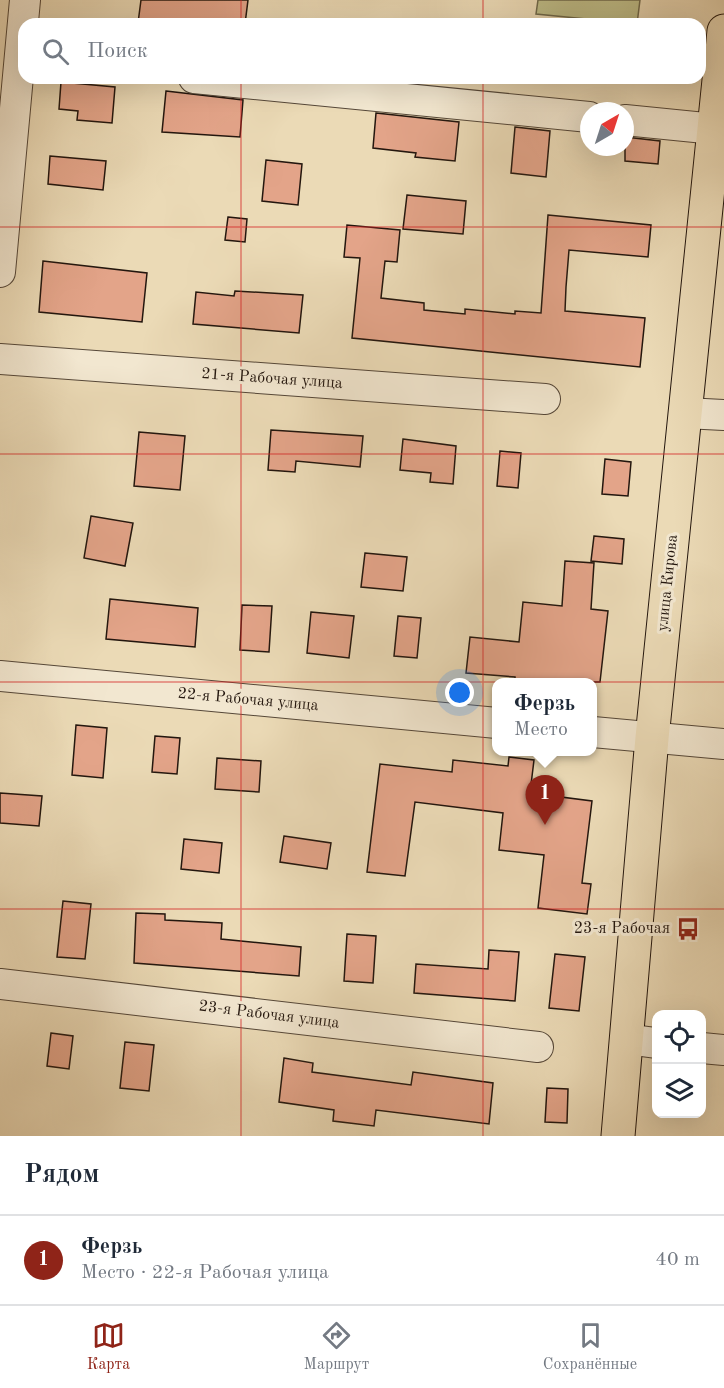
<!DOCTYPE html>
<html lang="ru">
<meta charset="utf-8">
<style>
body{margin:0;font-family:"Old Standard TT",serif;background:#f2f2f3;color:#1f2937}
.controls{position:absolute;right:18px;bottom:18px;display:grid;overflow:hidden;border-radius:12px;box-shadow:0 6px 24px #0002}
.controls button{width:54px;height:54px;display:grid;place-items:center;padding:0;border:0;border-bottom:2px solid #e0e1e3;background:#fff;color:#1f2937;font:30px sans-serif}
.compass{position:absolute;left:580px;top:102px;width:54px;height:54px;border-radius:50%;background:#fff;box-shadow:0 6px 24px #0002;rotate:39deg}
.you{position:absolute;left:460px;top:693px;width:21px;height:21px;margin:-15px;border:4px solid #fff;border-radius:50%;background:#1a73e8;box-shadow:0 0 0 9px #1a73e833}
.badge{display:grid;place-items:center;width:39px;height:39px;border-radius:50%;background:#8f2418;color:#fff;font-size:20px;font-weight:700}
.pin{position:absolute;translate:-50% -50px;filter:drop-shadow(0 2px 3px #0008)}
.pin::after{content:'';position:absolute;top:32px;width:21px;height:18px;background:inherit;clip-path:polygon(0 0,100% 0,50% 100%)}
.popup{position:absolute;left:492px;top:678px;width:105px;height:78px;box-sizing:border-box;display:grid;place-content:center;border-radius:12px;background:#fff;filter:drop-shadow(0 2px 4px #0005);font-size:20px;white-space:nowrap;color:#747a83}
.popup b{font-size:22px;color:#1f2937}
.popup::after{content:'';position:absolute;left:50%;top:100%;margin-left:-12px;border:12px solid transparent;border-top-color:#fff}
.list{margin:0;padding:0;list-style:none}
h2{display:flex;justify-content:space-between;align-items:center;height:78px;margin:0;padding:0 24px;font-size:26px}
h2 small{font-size:20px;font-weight:400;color:#747a83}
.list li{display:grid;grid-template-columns:39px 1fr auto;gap:18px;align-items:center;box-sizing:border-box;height:90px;padding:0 24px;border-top:2px solid #e0e1e3}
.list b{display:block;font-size:22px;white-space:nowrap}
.list p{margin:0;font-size:20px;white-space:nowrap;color:#747a83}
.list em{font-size:20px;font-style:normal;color:#747a83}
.icon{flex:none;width:33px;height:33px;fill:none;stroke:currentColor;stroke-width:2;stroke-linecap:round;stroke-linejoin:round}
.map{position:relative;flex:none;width:724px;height:1136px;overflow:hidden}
.search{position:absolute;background:#fff;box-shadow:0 6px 24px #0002;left:18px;right:18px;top:18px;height:66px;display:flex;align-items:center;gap:15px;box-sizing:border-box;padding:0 21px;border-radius:18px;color:#747a83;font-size:22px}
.sheet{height:168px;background:#fff}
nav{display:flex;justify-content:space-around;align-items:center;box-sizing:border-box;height:84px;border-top:2px solid #e0e1e3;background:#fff;font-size:16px;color:#747a83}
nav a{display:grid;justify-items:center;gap:3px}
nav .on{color:#8f2418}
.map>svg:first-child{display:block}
</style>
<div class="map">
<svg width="724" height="1136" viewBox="0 0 724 1136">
<rect width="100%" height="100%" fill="#ebdab6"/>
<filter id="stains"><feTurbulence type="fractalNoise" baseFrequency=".00333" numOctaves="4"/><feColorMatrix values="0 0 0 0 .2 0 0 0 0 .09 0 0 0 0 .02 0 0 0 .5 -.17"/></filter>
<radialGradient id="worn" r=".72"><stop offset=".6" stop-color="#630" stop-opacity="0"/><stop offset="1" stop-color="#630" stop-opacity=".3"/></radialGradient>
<path fill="#bebd89" stroke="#706a4c" stroke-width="1.5" d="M538,0H640L637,24L536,14Z"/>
<path fill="#e3a489" stroke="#23160e" stroke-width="1.5" d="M141,0H248L245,24L138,23Z
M61,82L115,87L112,123L77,120L78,111L59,109Z
M166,91L243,100L240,137L162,132Z
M376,113L459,122L455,161L415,157L416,153L373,148Z
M515,127L550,131L546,177L511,173Z
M625,137L660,141L658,164L625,161Z
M50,156L106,161L103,190L48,184Z
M266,160L302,164L298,205L262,201Z
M407,195L466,201L463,234L403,229Z
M548,215L651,225L648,257L569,250L566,287L565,311L645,318L640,367L352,338L360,258L344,257L347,225L400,230L397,262L385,261L381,298L424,303V310L465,314V309L515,314V311L541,313Z
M228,217L247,219L245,242L225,240Z
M43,261L147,273L142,322L39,312Z
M235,291L303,295L299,333L193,324L196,292L234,296Z
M271,430L363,436L360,467L296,461L295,472L268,470Z
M139,432L185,436L180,490L134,486Z
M403,439L456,446L453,484L430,482L431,473L400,470Z
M500,451L521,453L518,488L497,486Z
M605,459L631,462L628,496L602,494Z
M91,516L133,523L125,566L84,558Z
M594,536L624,539L622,564L591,561Z
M365,553L407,557L403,591L361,587Z
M565,561L594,563L591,609L608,611L600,682H534L515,680V677L466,673L470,637L519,642L523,602L562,606Z
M110,599L198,608L195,647L106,639Z
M242,605L272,606L269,652L240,650Z
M311,612L354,616L349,658L307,653Z
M398,616L421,618L417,658L394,656Z
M76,725L107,728L103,778L72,775Z
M155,736L180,738L177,774L152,772Z
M509,757L534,760L530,793L592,801L582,883L591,884L587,914L538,908L544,855L499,850L503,813L415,802L405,876L367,872L380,764L452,772L453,760L508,766Z
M217,758L261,761L259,792L215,789Z
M0,793L42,796L39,826L0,823Z
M284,836L331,843L327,869L280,862Z
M184,839L222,843L219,873L181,869Z
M63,901L91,904L85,959L57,957Z
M136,913L165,914V920L222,923L221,939L301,947L299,976L134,963Z
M347,934L376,936L373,983L344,981Z
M489,950L519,952L515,1001L414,993L416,964L488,969Z
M555,954L585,957L579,1011L549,1008Z
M51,1033L73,1036L69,1069L47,1066Z
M125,1042L154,1045L149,1091L120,1088Z
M284,1058L313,1063L312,1072L411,1085L413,1072L493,1083L489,1124L376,1110L374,1126L333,1121L334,1110L279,1102Z
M547,1088L568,1089L567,1123L545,1122Z"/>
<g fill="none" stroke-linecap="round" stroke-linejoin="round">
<g stroke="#554738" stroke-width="32">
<path id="minor" d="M194,78L589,117
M625,120L715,129
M0,272L25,0
M0,359L545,399
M685,413L724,415
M0,676L497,723
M593,732L724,744
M0,984L538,1047
M626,1039L656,1043
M702,1048L724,1050"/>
</g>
<g stroke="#23160e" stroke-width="35">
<path id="major" d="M618,1136L652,738L724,31"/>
</g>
<use href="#minor" stroke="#f2e7d0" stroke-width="30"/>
<use href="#major" stroke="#ebdab6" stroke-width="33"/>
</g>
<path fill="none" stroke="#d62828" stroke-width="1.5" stroke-opacity="0.55" d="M241,0V24M483,0V24M241,78V1136M483,78V1136M0,227H724M0,454H724M0,682H724M0,909H724"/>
<defs>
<g id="bus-bare" transform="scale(1.8)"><path d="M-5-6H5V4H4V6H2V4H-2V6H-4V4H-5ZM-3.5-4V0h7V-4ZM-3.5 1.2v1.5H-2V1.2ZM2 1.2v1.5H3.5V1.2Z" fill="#8f2418" stroke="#f2e7d0" stroke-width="2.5" paint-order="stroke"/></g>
</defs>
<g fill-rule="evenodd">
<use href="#bus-bare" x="688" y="929"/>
</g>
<g text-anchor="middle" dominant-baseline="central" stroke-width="6" stroke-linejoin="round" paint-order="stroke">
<g font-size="16" fill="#23160e" stroke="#f2e7d0">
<text transform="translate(272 379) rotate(4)">21-я Рабочая улица</text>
<text transform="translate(668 583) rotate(-84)">улица Кирова</text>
<text transform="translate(248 700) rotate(5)">22-я Рабочая улица</text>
<text transform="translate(269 1015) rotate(7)">23-я Рабочая улица</text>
</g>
<g font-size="16" fill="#23160e" stroke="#f2e7d0" text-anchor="end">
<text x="670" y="929">23-я Рабочая</text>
</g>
</g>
<rect width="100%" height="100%" filter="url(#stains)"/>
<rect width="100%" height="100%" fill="url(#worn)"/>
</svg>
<div class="controls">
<button><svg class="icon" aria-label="locate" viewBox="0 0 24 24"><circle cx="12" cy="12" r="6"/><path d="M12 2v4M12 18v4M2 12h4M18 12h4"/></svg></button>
<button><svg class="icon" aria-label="layers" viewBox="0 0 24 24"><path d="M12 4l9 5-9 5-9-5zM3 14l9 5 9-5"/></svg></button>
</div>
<svg class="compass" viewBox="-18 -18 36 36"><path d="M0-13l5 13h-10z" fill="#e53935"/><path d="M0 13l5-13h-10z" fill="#747a83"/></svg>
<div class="you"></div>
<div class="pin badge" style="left:545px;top:825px">1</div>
<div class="popup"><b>Ферзь</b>Место</div>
<div class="search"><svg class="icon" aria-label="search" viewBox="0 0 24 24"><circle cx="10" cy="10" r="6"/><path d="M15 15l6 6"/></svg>Поиск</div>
</div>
<section class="sheet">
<h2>Рядом<small></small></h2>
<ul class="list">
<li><span class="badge">1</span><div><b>Ферзь</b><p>Место · 22-я Рабочая улица</p></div><em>40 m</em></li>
</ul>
</section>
<nav>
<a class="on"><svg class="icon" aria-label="map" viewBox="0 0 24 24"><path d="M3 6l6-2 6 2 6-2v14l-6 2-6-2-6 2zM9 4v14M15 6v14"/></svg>Карта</a>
<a><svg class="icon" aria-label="directions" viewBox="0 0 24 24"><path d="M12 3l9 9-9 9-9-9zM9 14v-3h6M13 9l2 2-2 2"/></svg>Маршрут</a>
<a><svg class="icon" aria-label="saved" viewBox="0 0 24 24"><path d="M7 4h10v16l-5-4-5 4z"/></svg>Сохранённые</a>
</nav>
